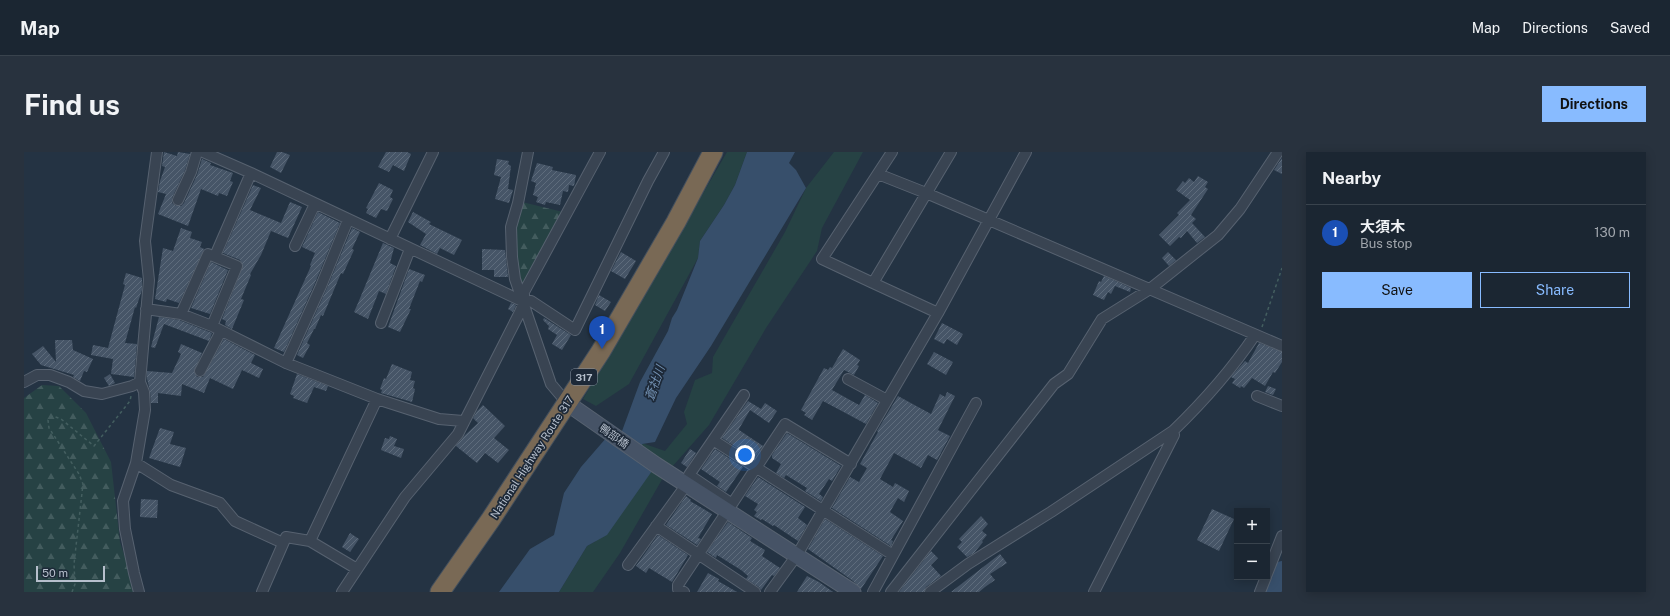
<!DOCTYPE html>
<meta charset="utf-8">
<style>
body{margin:0;font-family:"Public Sans","Noto Sans JP",sans-serif;background:#28323e;color:#f1f3f6}
.controls{position:absolute;right:12px;bottom:12px;display:grid;overflow:hidden;border-radius:0px;box-shadow:0 2px 10px #0003}
.controls button{width:36px;height:36px;display:grid;place-items:center;padding:0;border:0;border-bottom:1px solid #39434d;background:#1b2632;color:#f1f3f6;font:20px sans-serif}
.scale{position:absolute;left:12px;bottom:10px;width:69px;box-sizing:border-box;padding-left:4px;border:2px solid #b6bfcc;border-top:0;font-size:11px;line-height:14px;white-space:nowrap;color:#b6bfcc;-webkit-text-stroke:3px #1d2938;paint-order:stroke}
.you{position:absolute;left:721px;top:303px;width:14px;height:14px;margin:-10px;border:3px solid #fff;border-radius:50%;background:#1a73e8;box-shadow:0 0 0 6px #1a73e833}
.badge{display:grid;place-items:center;width:26px;height:26px;border-radius:50%;background:#8bf;color:#fff;font-size:13px;font-weight:700}
.pin{position:absolute;translate:-50% -33px;filter:drop-shadow(0 1px 2px #0008)}
.pin::after{content:'';position:absolute;top:21px;width:14px;height:12px;background:inherit;clip-path:polygon(0 0,100% 0,50% 100%)}
.list{margin:0;padding:0;list-style:none}
h2{display:flex;justify-content:space-between;align-items:center;height:52px;margin:0;padding:0 16px;font-size:17px}
h2 small{font-size:13px;font-weight:400;color:#a0a5ac}
.list li{display:grid;grid-template-columns:26px 1fr auto;gap:12px;align-items:center;box-sizing:border-box;height:56px;padding:0 16px;border-top:1px solid #39434d}
.list b{display:block;font-size:15px;white-space:nowrap}
.list p{margin:0;font-size:13px;white-space:nowrap;color:#a0a5ac}
.list em{font-size:13px;font-style:normal;color:#a0a5ac}
.actions{display:flex;gap:8px;padding:12px 16px}
.actions a{flex:1;padding:9px 0;border:1px solid #8bf;border-radius:0px;text-align:center;font-size:14px;color:#8bf}
.actions .main{background:#8bf;color:#111}
.map{position:relative;flex:none;width:1258px;height:440px;overflow:hidden;border-radius:0px}
header{display:flex;align-items:center;gap:24px;box-sizing:border-box;height:56px;padding:0 20px;background:#1b2632;border-bottom:1px solid #39434d}
header strong{font-size:19px}
nav{display:flex;gap:22px;margin-inline-start:auto;font-size:14px}
.intro{display:flex;align-items:center;justify-content:space-between;box-sizing:border-box;height:96px;padding:0 24px}
h1{margin:0;font-size:28px}
.button{padding:10px 18px;border-radius:0px;background:#8bf;color:#111;font-size:14px;font-weight:700}
main{display:flex;gap:24px;padding:0 24px}
aside{flex:1;background:#1b2632;border-radius:0px;box-shadow:0 2px 10px #0003}
.map>svg:first-child{display:block}
</style>
<header>
<strong>Map</strong>
<nav><a>Map</a><a>Directions</a><a>Saved</a></nav>
</header>
<div class="intro"><h1>Find us</h1><a class="button">Directions</a></div>
<main>
<div class="map">
<svg width="1258" height="440" viewBox="0 0 1258 440">
<defs>
<pattern id="forest-firs" width="22" height="20" patternUnits="userSpaceOnUse"><rect width="22" height="20" fill="#264244"/><path d="M5 1l3.5 6h-7zM16 11l3.5 6h-7z" fill="#435c5e"/></pattern>
<pattern id="building-hatch" width="6" height="6" patternUnits="userSpaceOnUse"><rect width="6" height="6" fill="#465567"/><path d="M-1 1l2-2M0 6l6-6M5 7l2-2" fill="none" stroke="#5e6c7c"/></pattern>
</defs>
<rect width="100%" height="100%" fill="#243343"/>
<path fill="#264244" d="M703,0H723L711,33L700,53L676,89L674,106L605,232L572,254L559,247Z
M810,0H839L798,76L793,99L742,176L685,273L640,324L596,401L569,440H535L563,394L572,389L618,291L641,299L663,272L660,260L671,228L688,221L689,205L761,80L782,36Z"/>
<path fill="url(#forest-firs)" d="M498,50L539,60L500,137L496,126L489,75Z
M18,233L35,234L62,261L87,310L96,390L112,440H0V246Z"/>
<path fill="#374f6b" d="M723,0H771L765,11L772,18L782,36L687,194L652,246L631,290L618,292L628,319L583,383L563,394L535,440H475L506,397L530,383L540,341L557,315L583,285L594,290L616,230L644,179L648,166L653,158L674,106L676,89L700,53L711,33Z"/>
<g fill="none" stroke-linecap="round" stroke-linejoin="round">
<path stroke="#374f6b" stroke-width="16" d="M1249,440L1258,417"/>
</g>
<path fill="url(#building-hatch)" d="M140,0L153,4L154,0L166,2L161,18L148,46V51L152,54H157L160,51L173,23L178,7L187,11L186,13L209,21L206,29L209,30L203,44L195,41L194,44L177,37L164,74L134,62L142,42L134,40L136,29L141,15L138,14Z
M253,0H258L266,3L257,21L246,15Z
M362,0H383L387,2L380,19L369,13L365,20L354,15Z
M1258,6V22L1250,18Z
M473,7L485,9L484,12L487,14L484,37L489,38L485,51L471,47L477,25L470,23Z
M513,11L529,15L528,18L552,23L550,34L545,33L544,40L539,39L536,53L522,50L521,53L512,50L514,45L509,43L512,31L507,29Z
M1174,24L1184,30L1181,35L1184,37L1167,63L1172,67L1168,71L1181,85L1173,91L1163,79L1157,86L1155,85L1146,94L1135,83L1155,63L1153,61L1166,48L1152,38L1159,29L1161,31L1165,26L1170,30Z
M355,31L369,38L366,45L369,47L363,59L357,57L352,66L342,61L344,57L342,56Z
M229,33L237,36L226,58L257,71L266,50L278,55L264,86L247,79L237,103L226,122L227,123L217,147L220,148L208,177L201,173L202,169L198,167L219,114L216,108L199,101Z
M294,60L316,71L291,131L260,200L250,196L287,114L286,113L291,101L278,95Z
M389,60L407,70L405,72L438,88L430,103L416,96L413,102L396,93L402,82L384,70Z
M157,76L168,80L166,86L178,90L176,95L180,97L155,151L143,147L142,150L131,147L139,96L149,99Z
M328,76L336,80L328,97L330,98L319,122L317,121L299,164L297,163L291,177H290L283,191L286,193L279,206L273,203L303,136Z
M359,91L370,96L366,111L372,114L362,142L355,139L344,167L330,160L334,151Z
M458,97L481,98L484,125H470V118H458Z
M597,100L612,109L601,127L587,119Z
M1144,100L1152,108L1145,114L1138,106Z
M187,110L204,118L186,162L167,156Z
M385,117L401,123L398,130L396,129L385,157H387L376,180L364,175Z
M102,121L118,126V138L112,156L111,155L101,191L113,192L110,225L87,222L89,207L67,203L69,193L84,196L101,133L99,132Z
M1080,124L1107,136L1106,140L1091,134L1087,142L1084,140L1080,148L1069,143L1075,129L1077,130Z
M575,143L587,150L581,159L571,153Z
M487,151L492,153L489,160L484,157Z
M135,165L155,168L188,181L185,189L140,172L131,196L127,195Z
M520,166L547,183L538,198L528,192L533,183L524,177L525,174L519,168Z
M918,171L939,182L933,193L923,187L920,192L910,187Z
M200,187L231,203L227,211L239,217L235,226L218,218L209,237L186,226L180,241L158,232L157,244L134,241V251H127L126,239L123,227V219L148,221L157,202L154,200L157,192L178,201L170,219L173,225H179Z
M31,188H48L49,198L69,207L63,220L60,219L56,229L49,225L50,223L17,213L8,202L19,194L32,210Z
M1235,191L1258,200V210L1251,221L1249,220L1241,234L1228,226L1220,236L1217,234L1216,236L1208,231L1211,227L1207,225L1221,209L1224,211Z
M819,197L836,208L833,213L835,214L830,223L820,218L808,238L835,253L841,243L854,251L842,272L799,249L788,268L780,263L782,261L777,258L800,216L804,218L806,215L808,216Z
M910,200L929,210L922,223L903,212Z
M368,212L388,220L386,228L391,229L389,236L391,237L388,250L357,241L358,238L356,237L360,226L362,227Z
M86,222L91,231L85,234L80,226Z
M273,222L304,234L302,239L290,235L283,251L269,246L270,244L266,242Z
M1244,234L1252,237L1249,243L1241,240Z
M923,240L931,244L914,278L926,284L913,308L904,303L897,316L870,301L856,327L869,335L871,331L885,339L880,350L874,346L866,360L879,369L867,388L869,389L867,394L808,356L826,325L835,330L843,316L836,312L854,280L853,279L874,244L907,262L916,242L921,245Z
M724,249L737,257L741,251L753,259L745,271L726,258L715,277V278L739,294L730,307L698,286Z
M459,253L481,274L470,286L485,298L474,311L461,301L453,311L432,294L441,283L454,271L449,266L453,259Z
M136,276L150,280L146,292L162,296L156,315L125,306Z
M763,281L817,314L808,329L805,327L795,342L799,345L797,349L781,339L783,336L762,323L760,326L752,321L757,312L748,306V303Z
M366,284L373,287L370,294L380,297L377,306L357,298L361,286L365,287Z
M666,297L672,301L663,315L657,311Z
M691,297L719,315L702,340L693,334L696,330L677,317Z
M734,325L781,355L774,366L783,373L774,389L750,373L749,374L738,367L737,368L730,364L733,360L730,358L734,352L721,344Z
M662,344L667,348L666,349L688,362L674,386L677,387L673,393L642,373Z
M117,347L134,348L133,366L116,365Z
M1188,357L1210,367L1195,399L1173,388Z
M957,364L964,372L958,379L963,383L958,389L959,390L950,401L943,405L933,395L938,390L935,387Z
M801,367L859,404L837,437L829,429L784,397Z
M704,370L728,386L726,389L741,398L738,404L756,416L750,424L748,423L737,438L735,435L722,427L724,424L717,418L693,403L692,406L683,400Z
M326,381L335,387L326,400L318,395Z
M634,383L664,403L648,430L625,416L622,421L612,414Z
M907,399L914,406L907,413L917,424L902,435L900,440H875Z
M976,402L983,411L966,422L971,428L961,435L955,440H927Z
M684,421L695,427L694,429L713,440H673Z
M783,424L795,430L809,440H773Z"/>
<g fill="none" stroke-linecap="round" stroke-linejoin="round">
<g stroke="#576270" stroke-width="12">
<path id="street" d="M179,0L227,21L500,150L507,149L551,178L624,29L640,0
M504,0L494,51L487,75L488,105L491,127L527,232L543,251
M854,22L902,41L1258,194
M154,48L167,20L173,0
M366,87L409,0
M271,94L291,52
M191,104L227,21
M849,131L798,107L868,0
M122,157L157,162L188,174L262,211L353,247L415,267L439,269
M914,161L849,131L927,0
M157,162L184,102L213,114L188,174
M357,171L386,97
M262,211L297,134L324,68
M176,219L197,179
M824,227L863,248
M0,230L13,223H26L45,230L60,239L78,242L108,234L116,230L125,128L121,89L133,0
M1233,244L1258,254
M689,288L869,403
M112,311L147,333L196,351L211,369L259,391
M708,352L761,272L827,312
M632,374L731,440
M286,389L353,247
M604,413L663,332
M1243,422L1258,384
M115,440L110,421L101,377L99,349L112,311L121,258L120,240L116,230
M238,440L262,385L286,389L333,417
M318,440L381,345L434,282L496,160L500,150V140L576,0
M660,440L654,437V433L708,352L665,323L720,243
M746,440L773,403L914,161L1002,0
M849,440L952,251
M867,440L1030,232L1044,222L1078,167L1126,137L1194,83L1216,57L1254,0
M906,440L944,412L1027,360L1149,279C1179,250 1208,217 1231,183
M1070,440L1150,283L1149,279
M1236,440L1242,425"/>
</g>
<g stroke="#576270" stroke-width="17">
<path id="secondary" d="M543,251L632,313L829,440"/>
</g>
<g stroke="#434f5d" stroke-width="21">
<path id="highway" d="M416,440L467,367L577,199L652,70L689,0"/>
</g>
<path stroke="#445f60" stroke-width="1.5" stroke-dasharray="3 3" stroke-linecap="butt" d="M1238,175L1258,116
M48,440L51,432L50,412L59,332L55,322L25,276L24,268L29,264L37,267L70,294L106,249L107,244"/>
<use href="#street" stroke="#394452" stroke-width="10"/>
<use href="#secondary" stroke="#465366" stroke-width="15"/>
<use href="#highway" stroke="#796955" stroke-width="19"/>
</g>
<g text-anchor="middle" dominant-baseline="central" stroke-width="3.5" stroke-linejoin="round" paint-order="stroke">
<rect fill="#1d2938" stroke="#8892a0" stroke-width="1" x="547" y="217" width="26" height="16" rx="3"/>
<g font-size="10" font-weight="bold" fill="#b6bfcc">
<text x="560" y="225">317</text>
</g>
<g font-size="11" fill="#b6bfcc" stroke="#1d2938">
<text transform="translate(590 284) rotate(35)">鴨部橋</text>
<text transform="translate(508 305) rotate(-57)">National Highway Route 317</text>
</g>
<g font-size="12" font-style="italic" fill="#7391b2" stroke="#1d2938">
<text transform="translate(631 231) rotate(-71)">蒼社川</text>
</g>
</g>
</svg>
<div class="controls">
<button>+</button>
<button>−</button>
</div>
<div class="scale">50 m</div>
<div class="you"></div>
<div class="pin badge" style="left:578px;top:197px;background:#1a4fb4">1</div>
</div>
<aside>
<h2>Nearby<small></small></h2>
<ul class="list">
<li><span class="badge" style="background:#1a4fb4">1</span><div><b>大須木</b><p>Bus stop</p></div><em>130 m</em></li>
</ul>
<div class="actions"><a class="main">Save</a><a>Share</a></div>
</aside>
</main>
